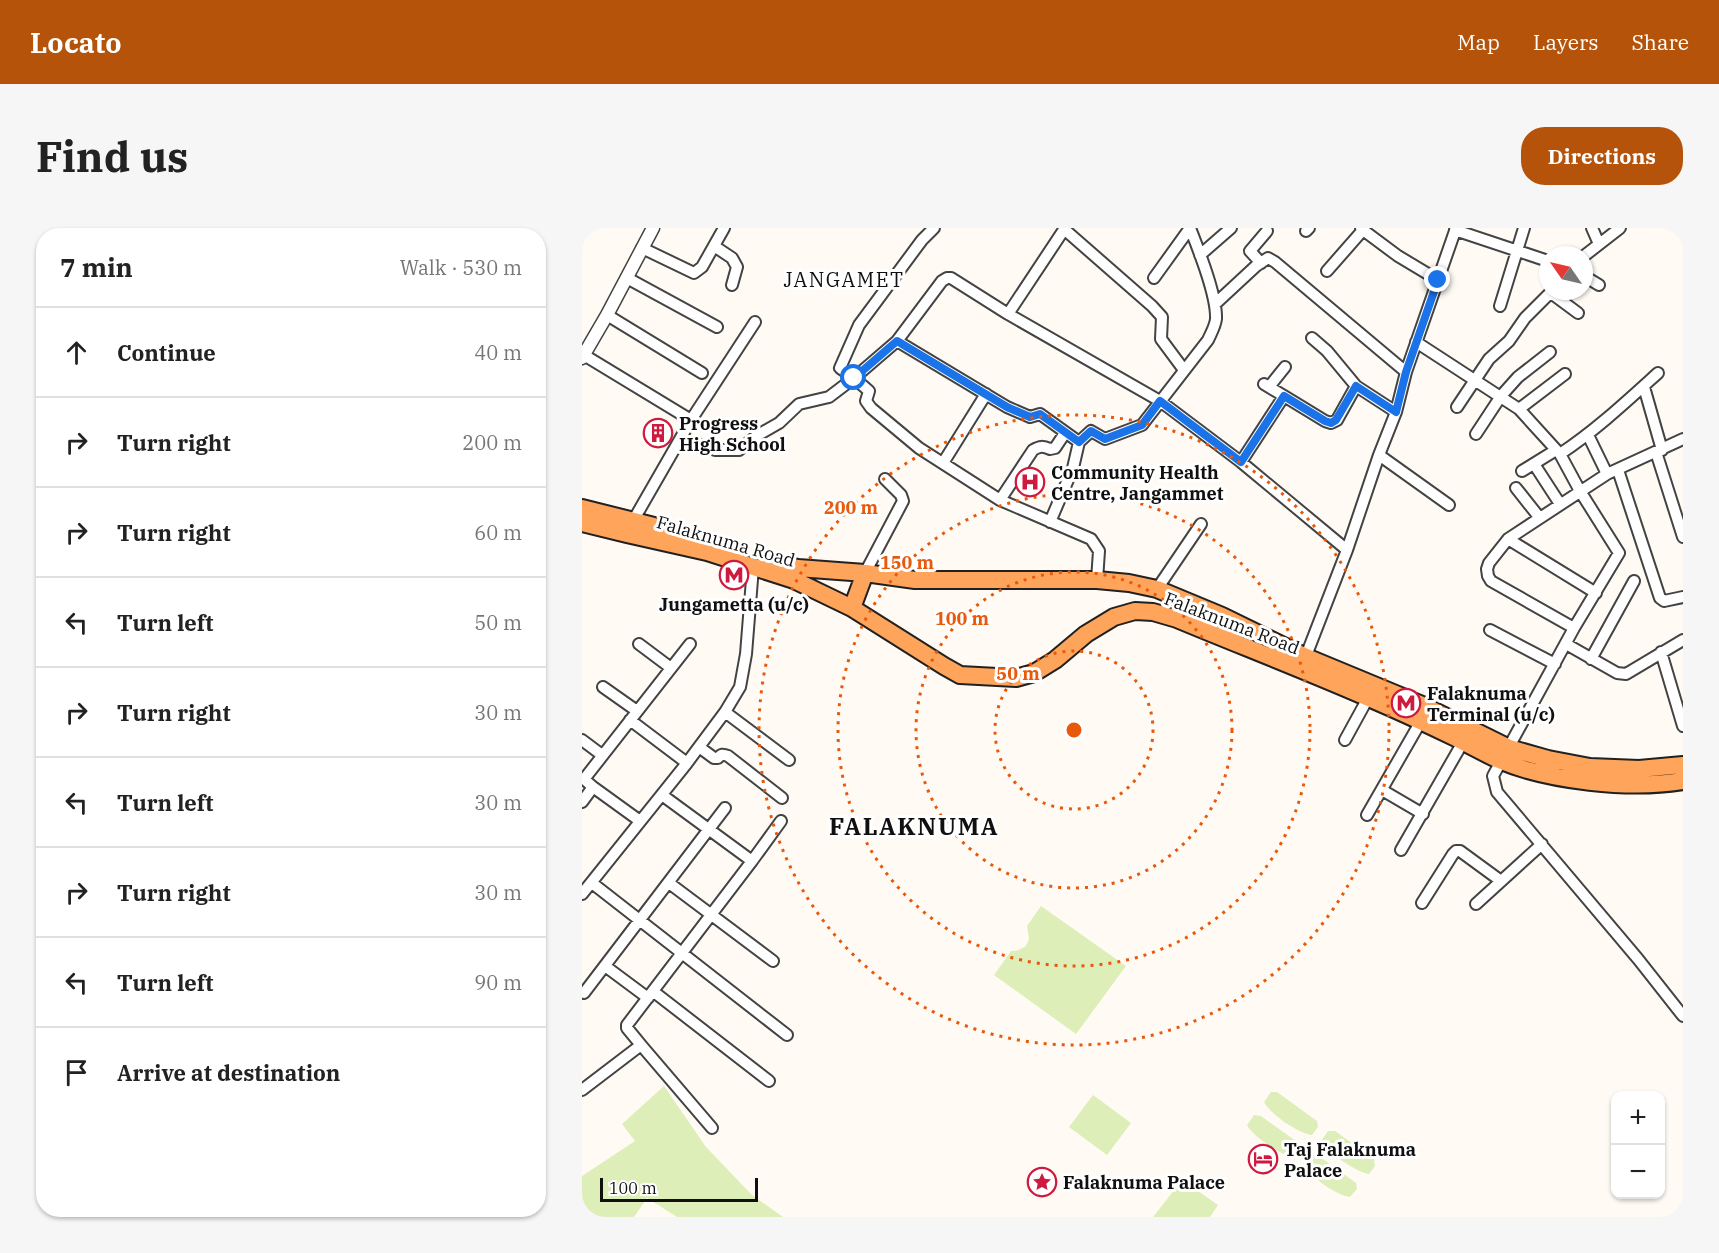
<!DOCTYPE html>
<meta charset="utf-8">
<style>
body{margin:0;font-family:"IBM Plex Serif",serif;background:#f6f6f6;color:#222}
.controls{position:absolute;right:18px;bottom:18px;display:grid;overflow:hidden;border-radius:12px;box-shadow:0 2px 4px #0004}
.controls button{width:54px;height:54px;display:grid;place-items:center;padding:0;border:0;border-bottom:2px solid #e0e0e0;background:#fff;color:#222;font:30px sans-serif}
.compass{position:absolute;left:957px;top:18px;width:54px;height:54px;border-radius:50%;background:#fff;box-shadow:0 2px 4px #0004;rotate:304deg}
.scale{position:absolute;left:18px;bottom:15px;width:158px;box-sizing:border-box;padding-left:6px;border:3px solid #101010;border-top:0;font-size:16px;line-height:21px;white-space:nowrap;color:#101010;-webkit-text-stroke:4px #fff;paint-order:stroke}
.stop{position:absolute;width:18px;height:18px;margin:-14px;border:4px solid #1a73e8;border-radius:50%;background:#fff}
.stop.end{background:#1a73e8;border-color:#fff;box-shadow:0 2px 6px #0008}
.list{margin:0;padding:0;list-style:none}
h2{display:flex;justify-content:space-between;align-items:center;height:78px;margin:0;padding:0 24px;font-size:26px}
h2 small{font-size:20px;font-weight:400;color:#767676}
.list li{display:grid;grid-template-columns:39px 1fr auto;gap:18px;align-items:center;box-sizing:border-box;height:90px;padding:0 24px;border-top:2px solid #e0e0e0}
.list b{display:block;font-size:22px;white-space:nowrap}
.list em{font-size:20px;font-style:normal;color:#767676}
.icon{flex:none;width:33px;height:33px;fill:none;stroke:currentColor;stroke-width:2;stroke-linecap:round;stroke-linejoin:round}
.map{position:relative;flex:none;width:1101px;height:989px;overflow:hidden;border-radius:24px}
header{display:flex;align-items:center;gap:36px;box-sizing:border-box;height:84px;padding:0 30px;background:#b45309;color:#fff}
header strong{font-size:28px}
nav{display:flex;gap:33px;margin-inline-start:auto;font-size:21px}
.intro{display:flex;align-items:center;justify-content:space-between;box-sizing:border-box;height:144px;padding:0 36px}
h1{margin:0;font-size:42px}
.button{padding:15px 27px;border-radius:24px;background:#b45309;color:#fff;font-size:21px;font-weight:700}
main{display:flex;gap:36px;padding:0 36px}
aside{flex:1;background:#fff;border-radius:24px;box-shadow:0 2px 4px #0004}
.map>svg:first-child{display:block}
</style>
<header>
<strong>Locato</strong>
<nav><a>Map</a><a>Layers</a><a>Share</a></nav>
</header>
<div class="intro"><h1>Find us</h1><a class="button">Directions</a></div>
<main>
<aside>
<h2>7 min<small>Walk · 530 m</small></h2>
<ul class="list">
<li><svg class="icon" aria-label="ahead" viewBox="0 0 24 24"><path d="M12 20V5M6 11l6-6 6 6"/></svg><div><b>Continue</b></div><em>40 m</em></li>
<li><svg class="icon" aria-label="right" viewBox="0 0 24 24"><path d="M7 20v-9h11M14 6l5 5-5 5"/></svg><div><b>Turn right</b></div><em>200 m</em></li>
<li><svg class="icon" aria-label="right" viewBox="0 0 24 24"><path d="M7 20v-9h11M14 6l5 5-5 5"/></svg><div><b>Turn right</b></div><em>60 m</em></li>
<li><svg class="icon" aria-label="left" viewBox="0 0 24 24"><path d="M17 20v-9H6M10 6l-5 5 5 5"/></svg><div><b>Turn left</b></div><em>50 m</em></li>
<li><svg class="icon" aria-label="right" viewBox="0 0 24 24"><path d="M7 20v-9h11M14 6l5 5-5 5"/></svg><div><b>Turn right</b></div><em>30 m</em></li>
<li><svg class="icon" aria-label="left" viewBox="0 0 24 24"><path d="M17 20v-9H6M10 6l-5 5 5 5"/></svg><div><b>Turn left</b></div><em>30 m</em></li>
<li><svg class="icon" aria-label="right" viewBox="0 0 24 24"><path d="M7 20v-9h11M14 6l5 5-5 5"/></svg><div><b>Turn right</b></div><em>30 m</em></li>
<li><svg class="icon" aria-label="left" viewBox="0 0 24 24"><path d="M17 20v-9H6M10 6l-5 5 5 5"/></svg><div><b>Turn left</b></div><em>90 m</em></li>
<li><svg class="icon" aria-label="arrive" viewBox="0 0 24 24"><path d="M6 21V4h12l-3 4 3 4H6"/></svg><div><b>Arrive at destination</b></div></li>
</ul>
</aside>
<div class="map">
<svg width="1101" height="989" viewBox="0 0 1101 989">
<rect width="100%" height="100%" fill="#fffbf4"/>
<path fill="#ddeeb8" d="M459,678L544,738L494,806L412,747L429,723L437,722L444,718L447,711L445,698Z
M82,858L124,919L170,967L201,989H95L65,970L52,989H0V948L53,913L40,896Z
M689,864H695L735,893L736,899L730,907C716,905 688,886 682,874Z
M511,867L549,895L525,927L487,899Z
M672,887L679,888L718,916L719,923L713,930C700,928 671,909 665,897Z
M746,903H753L792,931L793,938L787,946C774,944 745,924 739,913Z
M728,926H734L774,955L775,961L768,969C755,968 727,948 721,936Z
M600,952L636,977L628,989H571Z"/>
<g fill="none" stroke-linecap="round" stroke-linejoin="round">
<g stroke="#434343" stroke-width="14">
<path id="minor" d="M352,0L340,12L277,97L258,140L272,150L287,163L284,173L289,180L337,220L418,272L509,311L517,323L515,352
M1010,0L1017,16
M482,1L570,78L580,89L579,111L602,142
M781,2L816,28L856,52
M873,2L966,33
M724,3L727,0
M132,18L150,30L155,39L150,57
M60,20L112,45L120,39L142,0
M618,27L649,0
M1002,28L1038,0
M679,35L668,23L685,3
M745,43L781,2L779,0
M1002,48L1017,57
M45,50L135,99
M572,50L608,0
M969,65L996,85
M633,76L674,38L686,30L693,34L824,144
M918,78L942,0
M426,86L483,0
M25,87L120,145
M730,110L745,123L774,158
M315,113L425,179L448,189L458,186L497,214L509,203L523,211L560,197L626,112C629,105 633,99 634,91C635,68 617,23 608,0
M834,114L937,181L978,226L998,263L1037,325L992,400L911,548L915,564L1056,731L1101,788
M2,127L109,192
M687,159L703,139
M1062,159L1080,222
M702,168L743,193L749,195L755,192L774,158L814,184
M875,179L907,131L927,113L943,90L970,63
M937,181L983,146
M894,206L919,168L936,149L968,124
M1006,207L1025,246
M99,210L133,222H157L176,207L197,195L217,176L247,169L272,150L315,113L360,53L365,50H369L426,86L578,173L659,234L765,322
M1074,224L1101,309
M978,226C1014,202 1044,174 1076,145
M797,227L867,277
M659,234L702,168L682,156
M361,235L404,166
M952,236L978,276
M1036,242L1078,370L1082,373L1101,369
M940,243L974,222
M934,260L957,289
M418,272L451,222C458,218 461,218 468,221L473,220L483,205
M51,293L109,192L173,94
M468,294L491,240L497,214
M926,311L1014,365
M283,345L321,273L319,267L303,251
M575,361L619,296
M992,400L909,353L906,348L905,341L907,335L926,311L1025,246L1101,211
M908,402L973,436
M57,416L89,440
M984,416L1035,445L1044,446L1101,412
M1079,424L1101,498
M1009,431L1052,353
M722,433L765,322L797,227L814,184L824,144L874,0
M21,459L55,483
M143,484L207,532
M48,492L105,535
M0,512L20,527
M763,512L786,470
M117,519L132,530H136C139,526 141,526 146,528L200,570
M11,559L58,593
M800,562L841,586
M80,567L170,633
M0,574L11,559L3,552V550L108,416
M785,587L839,493
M819,622L881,514
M10,655L205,807
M87,655L191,733
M0,666L105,535L143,484L158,459L164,426L171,339
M840,675L871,626L874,623H878L919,653
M894,676L960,616
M23,738L66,770
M72,764L187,853
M2,765L143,580
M59,817L130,900
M0,862L59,817L45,800V797L170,633L199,593"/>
</g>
<g stroke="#434343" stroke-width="15">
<path id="tertiary" d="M0,130L25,87L71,0"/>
</g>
<g stroke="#212121" stroke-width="20">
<path id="trunk" d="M0,280L92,303L128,315
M0,295L45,306L125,324L212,352L270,380L362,438L378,447L434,450L452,445L473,432L504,406L532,389L553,383L571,384L595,391C660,418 725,443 789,471C817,483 845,496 872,509C887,517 902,525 917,532C966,553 1048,562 1101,553
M184,333L216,340L283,345L333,352H515L547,355L575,361L640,388L724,429L840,477L927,520L966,531L1008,539L1057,541L1101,537
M270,380L283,345"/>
</g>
<use href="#minor" stroke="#fff" stroke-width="10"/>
<use href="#tertiary" stroke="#fff" stroke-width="12"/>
<use href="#trunk" stroke="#ffa45b" stroke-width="16"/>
</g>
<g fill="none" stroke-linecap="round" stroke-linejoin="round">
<path stroke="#1a73e8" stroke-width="8" d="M272,150L315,113L425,179L448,189L458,186L497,214L509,203L523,211L560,197L578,173L659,234L702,168L743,193L749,195L754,192L774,158L814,184L824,144L856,52"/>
</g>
<g fill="none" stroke="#e8590c" stroke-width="3" stroke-dasharray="3 6">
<circle cx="492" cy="502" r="79"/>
<circle cx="492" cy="502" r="158"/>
<circle cx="492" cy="502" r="236"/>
<circle cx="492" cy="502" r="315"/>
</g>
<defs>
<g id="building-ring" transform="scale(1.5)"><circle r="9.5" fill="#fff" stroke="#cf1a3f" stroke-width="1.5"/><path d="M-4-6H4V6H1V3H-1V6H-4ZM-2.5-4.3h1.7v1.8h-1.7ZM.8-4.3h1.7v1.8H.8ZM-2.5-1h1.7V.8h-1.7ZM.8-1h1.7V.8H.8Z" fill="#cf1a3f"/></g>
<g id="hospital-ring" transform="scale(1.5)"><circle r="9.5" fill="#fff" stroke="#cf1a3f" stroke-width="1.5"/><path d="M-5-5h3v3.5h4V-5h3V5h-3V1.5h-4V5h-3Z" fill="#cf1a3f"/></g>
<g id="metro-ring" transform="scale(1.5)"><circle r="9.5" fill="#fff" stroke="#cf1a3f" stroke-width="1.5"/><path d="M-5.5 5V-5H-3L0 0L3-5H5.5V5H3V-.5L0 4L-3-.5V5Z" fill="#cf1a3f"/></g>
<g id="hotel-ring" transform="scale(1.5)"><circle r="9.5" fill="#fff" stroke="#cf1a3f" stroke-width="1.5"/><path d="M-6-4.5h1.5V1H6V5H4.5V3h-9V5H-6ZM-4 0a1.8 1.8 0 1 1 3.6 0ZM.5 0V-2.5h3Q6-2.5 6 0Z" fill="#cf1a3f"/></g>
<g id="sight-ring" transform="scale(1.5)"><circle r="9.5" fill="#fff" stroke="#cf1a3f" stroke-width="1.5"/><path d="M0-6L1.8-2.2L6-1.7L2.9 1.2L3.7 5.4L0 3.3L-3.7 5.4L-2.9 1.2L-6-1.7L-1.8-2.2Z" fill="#cf1a3f"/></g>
</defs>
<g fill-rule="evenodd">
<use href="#building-ring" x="76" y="205"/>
<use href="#hospital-ring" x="448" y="254"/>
<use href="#metro-ring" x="152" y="347"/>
<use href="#metro-ring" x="824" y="475"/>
<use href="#hotel-ring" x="681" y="931"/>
<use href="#sight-ring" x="460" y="954"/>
</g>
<g text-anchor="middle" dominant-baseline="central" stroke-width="6" stroke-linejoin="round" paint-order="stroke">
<g font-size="18" font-weight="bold" fill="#101010" stroke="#fff" text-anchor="start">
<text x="97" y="195">Progress<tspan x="97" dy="21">High School</tspan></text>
<text x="469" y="244">Community Health<tspan x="469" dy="21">Centre, Jangammet</tspan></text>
<text x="152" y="376" text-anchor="middle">Jungametta (u/c)</text>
<text x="845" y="465">Falaknuma<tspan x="845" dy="21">Terminal (u/c)</tspan></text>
<text x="702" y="921">Taj Falaknuma<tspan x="702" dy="21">Palace</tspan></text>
<text x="481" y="954">Falaknuma Palace</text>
</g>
<g font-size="18" fill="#101010" stroke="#fff">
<text transform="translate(144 313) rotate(16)">Falaknuma Road</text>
<text transform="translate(650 395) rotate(21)">Falaknuma Road</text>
</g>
<g font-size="20" letter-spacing="1.5" fill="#101010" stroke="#fff">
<text x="262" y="51">JANGAMET</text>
</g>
<g font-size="24" font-weight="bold" letter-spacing="1.5" fill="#101010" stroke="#fff">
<text x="332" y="598">FALAKNUMA</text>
</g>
</g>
<circle cx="492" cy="502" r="9" fill="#e8590c" stroke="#fff" stroke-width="3"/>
<g font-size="18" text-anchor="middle" font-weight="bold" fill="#e8590c" stroke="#fff" stroke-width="6" stroke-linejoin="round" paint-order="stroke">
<text x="269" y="286">200 m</text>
<text x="325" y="341">150 m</text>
<text x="380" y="397">100 m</text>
<text x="436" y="452">50 m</text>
</g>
</svg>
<div class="controls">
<button>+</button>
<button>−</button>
</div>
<svg class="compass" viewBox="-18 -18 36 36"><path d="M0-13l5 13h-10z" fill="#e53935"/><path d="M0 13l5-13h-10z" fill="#767676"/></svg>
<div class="scale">100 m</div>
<div class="stop" style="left:272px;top:150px"></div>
<div class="stop end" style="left:856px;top:52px"></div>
</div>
</main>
